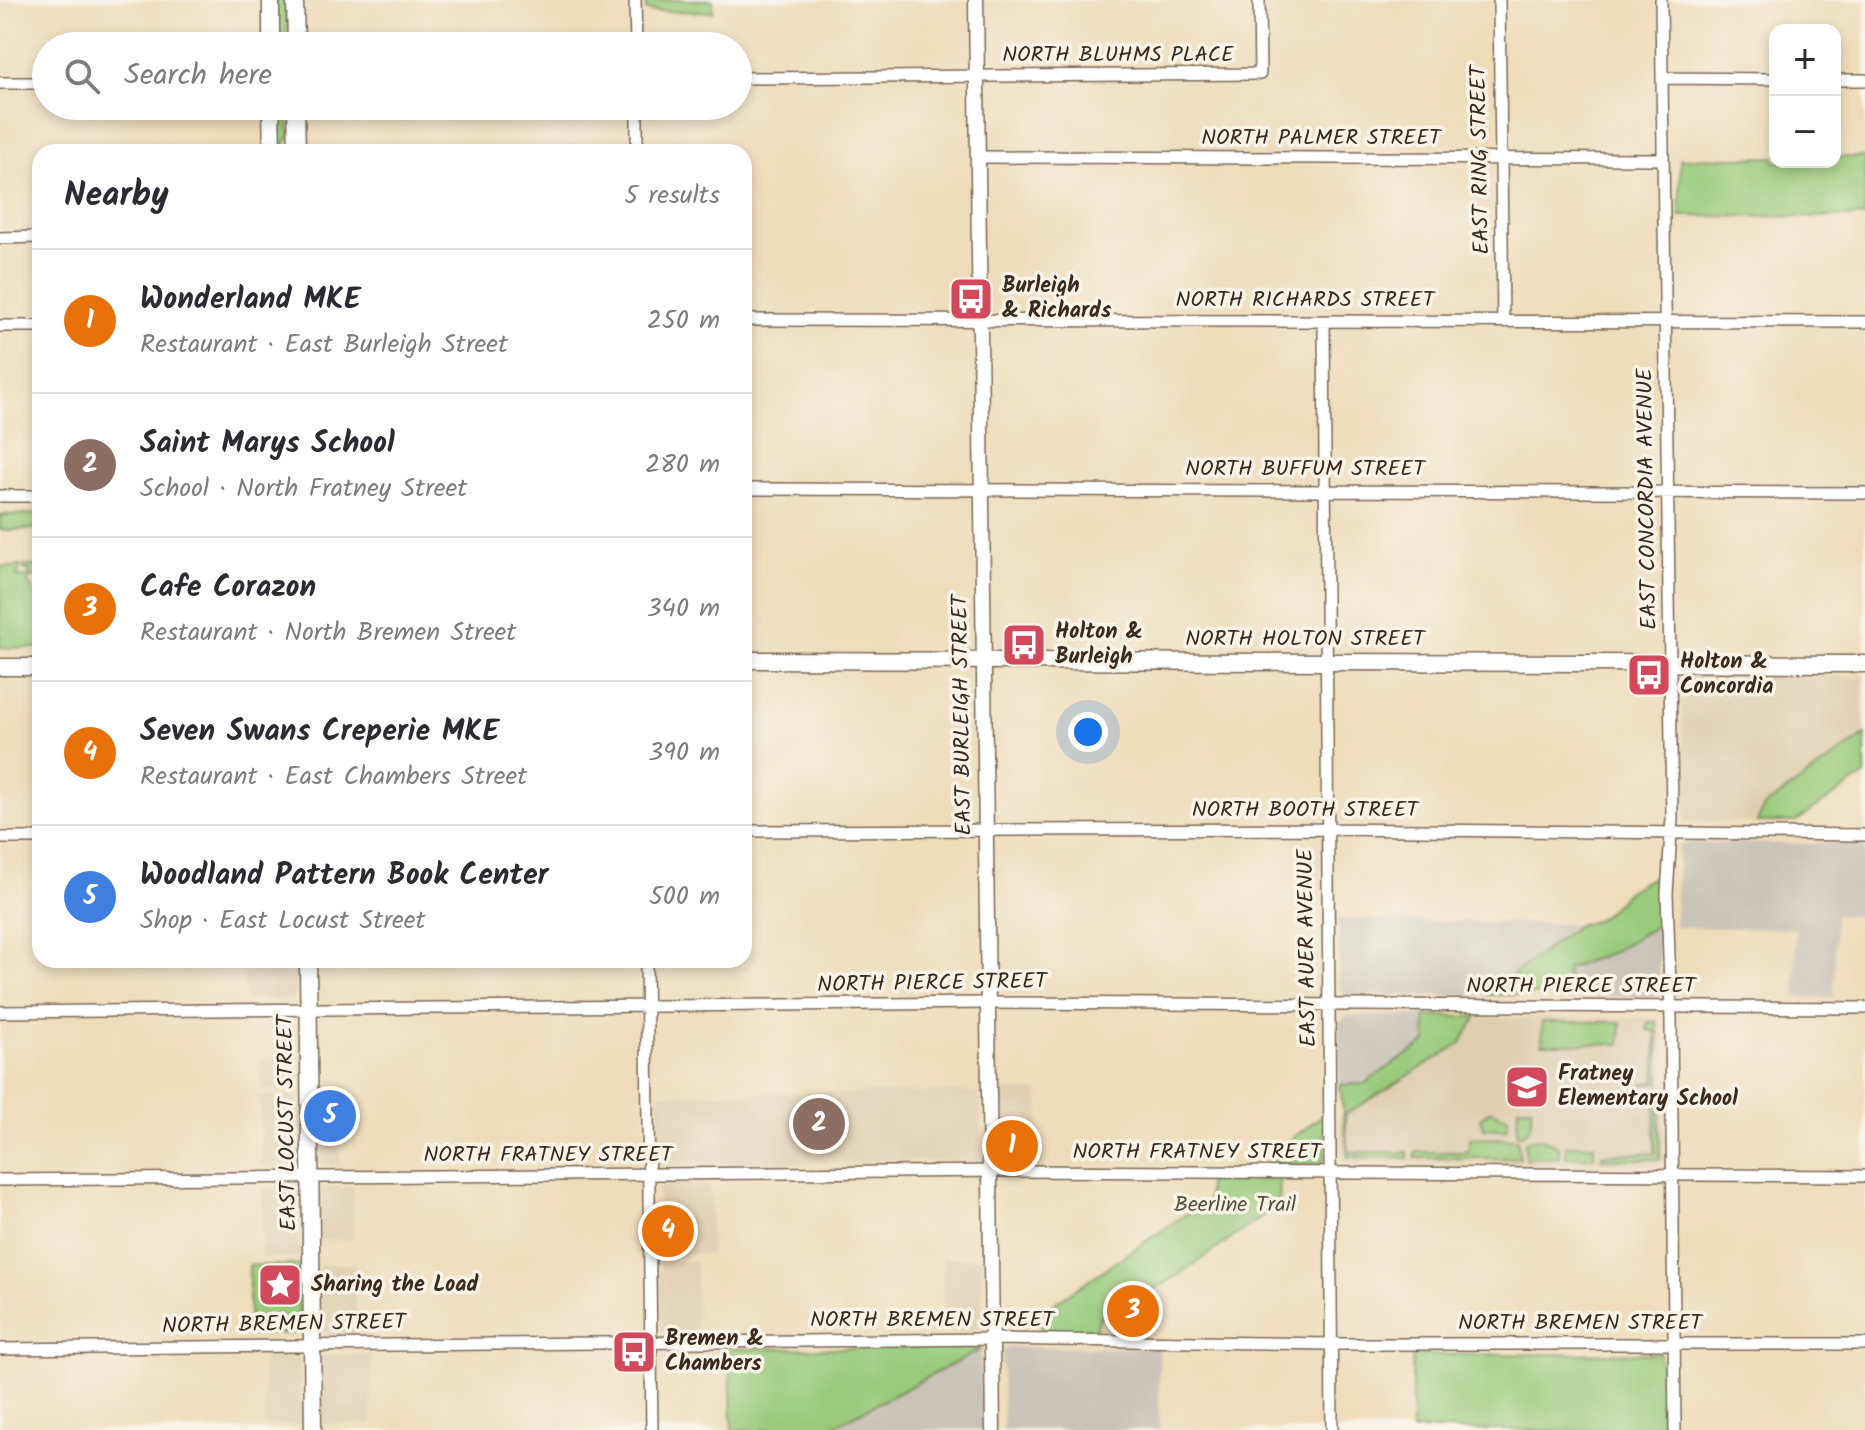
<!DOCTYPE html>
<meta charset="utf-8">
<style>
body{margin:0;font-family:Kalam,sans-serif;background:#f7f7f7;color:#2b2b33}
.controls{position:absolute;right:24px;top:24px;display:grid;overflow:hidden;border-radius:16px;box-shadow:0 4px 12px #0003}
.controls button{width:72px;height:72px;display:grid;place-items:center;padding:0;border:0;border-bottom:2px solid #e1e1e2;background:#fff;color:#2b2b33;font:40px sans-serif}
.you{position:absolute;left:1088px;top:732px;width:28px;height:28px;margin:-20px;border:6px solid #fff;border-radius:50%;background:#1a73e8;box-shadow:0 0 0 12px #1a73e833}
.badge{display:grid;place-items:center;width:52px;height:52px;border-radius:50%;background:#d1495b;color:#fff;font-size:26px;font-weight:700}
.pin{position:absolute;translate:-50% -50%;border:4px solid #fff;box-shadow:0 2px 8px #0006}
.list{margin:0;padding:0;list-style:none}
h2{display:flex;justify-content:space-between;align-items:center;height:104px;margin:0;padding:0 32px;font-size:34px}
h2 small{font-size:26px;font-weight:400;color:#7c7c81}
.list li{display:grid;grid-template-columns:52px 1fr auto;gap:24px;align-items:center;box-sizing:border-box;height:144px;padding:0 32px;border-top:2px solid #e1e1e2}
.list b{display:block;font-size:30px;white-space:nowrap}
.list p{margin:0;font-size:26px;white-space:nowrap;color:#7c7c81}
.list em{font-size:26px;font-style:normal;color:#7c7c81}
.icon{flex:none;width:44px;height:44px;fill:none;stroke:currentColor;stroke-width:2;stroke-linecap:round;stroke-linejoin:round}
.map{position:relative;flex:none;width:1865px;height:1430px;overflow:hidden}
.search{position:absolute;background:#fff;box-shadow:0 4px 12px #0003;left:32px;top:32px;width:720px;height:88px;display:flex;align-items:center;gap:20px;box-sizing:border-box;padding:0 28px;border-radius:44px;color:#7c7c81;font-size:30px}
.panel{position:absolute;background:#fff;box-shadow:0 4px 12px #0003;left:32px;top:144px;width:720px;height:824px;border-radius:24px}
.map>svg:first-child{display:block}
</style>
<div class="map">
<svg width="1865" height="1430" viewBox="0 0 1865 1430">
<rect width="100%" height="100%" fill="#f7f3e8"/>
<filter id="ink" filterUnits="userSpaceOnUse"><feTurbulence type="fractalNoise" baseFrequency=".0125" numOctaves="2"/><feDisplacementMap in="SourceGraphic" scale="16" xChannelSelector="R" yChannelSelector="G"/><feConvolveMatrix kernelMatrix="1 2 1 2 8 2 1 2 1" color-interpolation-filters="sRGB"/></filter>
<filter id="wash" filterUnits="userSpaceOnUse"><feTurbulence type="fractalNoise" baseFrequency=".006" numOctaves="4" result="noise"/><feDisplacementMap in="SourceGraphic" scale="32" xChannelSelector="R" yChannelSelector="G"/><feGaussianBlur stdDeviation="1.8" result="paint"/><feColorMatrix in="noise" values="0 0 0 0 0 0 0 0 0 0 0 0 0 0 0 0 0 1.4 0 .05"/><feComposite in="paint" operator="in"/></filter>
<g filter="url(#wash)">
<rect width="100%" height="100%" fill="#efdcba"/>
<path fill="#e0ceb1" d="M1685,675L1865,677L1862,697L1865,735L1764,807L1757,822L1685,821L1681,681Z
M297,972V992L293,999L245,1000L244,973Z
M1477,1017L1659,1018L1665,1049V1162L1657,1165L1343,1163L1340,1115L1349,1113L1460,1044Z
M260,1059H298V1089L261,1090Z
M1001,1091H1039L1040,1163L999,1161Z
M979,1092L983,1159L978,1164L965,1161L665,1164L658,1157V1094Z
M340,1096V1166H322L318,1160L317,1097Z
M260,1097H298L299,1160L295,1166L261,1167Z
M664,1184H710L711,1254L659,1255L658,1190Z
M292,1187L299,1193L300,1257L262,1258V1188Z
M324,1187H353V1240H319L318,1193Z
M943,1258H982V1323L976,1331H944Z
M696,1261L697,1333L662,1332L659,1262Z
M319,1264H355L356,1334H328L319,1328Z
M1139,1290L1145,1294V1331L1096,1330L1097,1317L1108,1306Z
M371,1354L372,1424H320L321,1358L327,1355Z
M263,1355H294L300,1358L301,1425H264Z"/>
<path fill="#cac3b8" d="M1683,843L1865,844V916L1835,915L1834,998L1796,997L1795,929L1674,927L1679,847Z
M1338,919L1579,924L1487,995H1345L1339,988Z
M1659,924V996L1566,995L1567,969L1612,952Z
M1346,1016H1425L1426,1042L1364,1084L1340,1085L1339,1023Z
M1012,1347L1159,1348V1430H1003L1002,1354L1005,1348Z
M980,1350L983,1430H826Z"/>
<path fill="#98ca7a" stroke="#6a7a4c" stroke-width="2" d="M274,0H286L287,46H274Z
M646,0H713V12L646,11Z
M277,106H288L290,135L280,152H277Z
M1775,157V162H1835V157H1865V217L1680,216V159Z
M40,514V529L0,530V515Z
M21,566L17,577H30L29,570H24V566H38L39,574L27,581L40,603V642L38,648H0V567Z
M1865,735V775L1795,822H1757L1764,807Z
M1652,877H1658L1659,924L1612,952L1567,969L1566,995H1487L1579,924C1600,923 1610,910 1623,896C1630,888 1643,883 1652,877Z
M1425,1016L1477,1017L1460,1044L1345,1115L1348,1152H1408V1158L1348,1157L1340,1085L1364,1084L1426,1042Z
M1542,1022H1621L1620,1044H1542Z
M1648,1022H1657L1660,1083L1642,1084L1656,1081V1032L1647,1030Z
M1655,1094H1659L1660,1159H1601L1603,1154L1655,1153Z
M1518,1107H1532C1532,1121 1533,1132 1517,1135Z
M1491,1110L1508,1118L1506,1130L1484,1128L1480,1118Z
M1324,1114L1325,1158L1321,1164L1269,1165V1156Z
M1470,1138L1517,1139L1520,1158H1415L1416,1152H1468Z
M1539,1138L1559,1146V1158H1525V1141Z
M1566,1145H1594V1157H1566Z
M1208,1179L1280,1180L1279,1205L1178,1276L1145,1294L1139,1290C1119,1294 1098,1310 1096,1330L1041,1331V1321L1049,1307L1208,1199Z
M249,1265H300L298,1333L249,1335Z
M973,1347L980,1350L826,1430H732L730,1349Z
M1660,1353L1661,1430H1412V1355Z"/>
</g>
<g filter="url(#ink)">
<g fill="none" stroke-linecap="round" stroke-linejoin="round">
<g stroke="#7a6855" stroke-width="14">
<path id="minor" d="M635,0L636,46
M1499,0L1503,320
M1661,0L1672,818L1667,893L1671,1020L1675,1430
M738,78L1260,74L1259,0
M1662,78L1775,79
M1835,80H1865
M0,83H46
M637,106V152
M978,157L1663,159
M0,238L40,237
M744,320L1865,322
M1324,322L1332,1430
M0,326H40
M744,489L1865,493
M0,496H40
M744,831L1327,829L1865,835
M0,838H40
M646,960L652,1430
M0,1012L988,1003L1865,1008
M0,1180L1005,1171L1865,1176
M0,1349L992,1339L1331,1344H1865"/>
</g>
<g stroke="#7a6855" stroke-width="17">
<path id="tertiary" d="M976,0L993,1430"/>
</g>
<g stroke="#7a6855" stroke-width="19">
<path id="secondary" d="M271,0V46
M295,0L296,46
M271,106L272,152
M296,106L297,152
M744,660L1865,664
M0,667H40
M308,960L313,1430"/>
</g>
<use href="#minor" stroke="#fff" stroke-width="11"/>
<use href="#tertiary" stroke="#fff" stroke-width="14"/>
<use href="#secondary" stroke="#fff" stroke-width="16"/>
</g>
</g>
<defs>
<g id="bus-square" transform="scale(2.3)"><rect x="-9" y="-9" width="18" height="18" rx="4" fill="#d1495b" stroke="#f7f3e8"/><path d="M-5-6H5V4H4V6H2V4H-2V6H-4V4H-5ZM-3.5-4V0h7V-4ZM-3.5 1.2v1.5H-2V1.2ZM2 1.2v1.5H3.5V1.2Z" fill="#fff"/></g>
<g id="school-square" transform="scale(2.3)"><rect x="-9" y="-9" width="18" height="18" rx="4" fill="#d1495b" stroke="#f7f3e8"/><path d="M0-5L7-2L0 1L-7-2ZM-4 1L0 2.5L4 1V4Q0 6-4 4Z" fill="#fff"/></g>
<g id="sight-square" transform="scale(2.3)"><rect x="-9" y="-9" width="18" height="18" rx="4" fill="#d1495b" stroke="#f7f3e8"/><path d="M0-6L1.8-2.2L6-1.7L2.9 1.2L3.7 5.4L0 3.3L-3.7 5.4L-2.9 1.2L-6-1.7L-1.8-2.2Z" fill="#fff"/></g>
</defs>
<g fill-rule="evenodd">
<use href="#bus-square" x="971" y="299"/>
<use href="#bus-square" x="1024" y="645"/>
<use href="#bus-square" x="1649" y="675"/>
<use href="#school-square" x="1527" y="1087"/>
<use href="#sight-square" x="280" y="1285"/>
<use href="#bus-square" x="634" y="1352"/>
</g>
<g text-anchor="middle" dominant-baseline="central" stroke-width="7" stroke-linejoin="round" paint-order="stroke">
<g font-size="22" fill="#3b2a1e" stroke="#f7f3e8">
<text x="1118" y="55">NORTH BLUHMS PLACE</text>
<text x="1321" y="138">NORTH PALMER STREET</text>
<text transform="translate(1481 160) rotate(-91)">EAST RING STREET</text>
<text x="1305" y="300">NORTH RICHARDS STREET</text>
<text x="1305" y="469">NORTH BUFFUM STREET</text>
<text transform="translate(1648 499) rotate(-91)">EAST CONCORDIA AVENUE</text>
<text x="1305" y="639">NORTH HOLTON STREET</text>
<text transform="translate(963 715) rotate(-91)">EAST BURLEIGH STREET</text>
<text x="1305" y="810">NORTH BOOTH STREET</text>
<text transform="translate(1308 948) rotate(-91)">EAST AUER AVENUE</text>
<text transform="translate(932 984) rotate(-1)">NORTH PIERCE STREET</text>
<text x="1581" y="986">NORTH PIERCE STREET</text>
<text transform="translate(288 1123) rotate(-91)">EAST LOCUST STREET</text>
<text x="1197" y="1152">NORTH FRATNEY STREET</text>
<text x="548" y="1155">NORTH FRATNEY STREET</text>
<text x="932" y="1320">NORTH BREMEN STREET</text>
<text x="1580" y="1323">NORTH BREMEN STREET</text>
<text transform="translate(284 1325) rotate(-1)">NORTH BREMEN STREET</text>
</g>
<g font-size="22" font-weight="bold" fill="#3b2a1e" stroke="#f7f3e8" text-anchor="start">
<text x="1002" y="286">Burleigh<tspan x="1002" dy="25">&amp; Richards</tspan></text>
<text x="1055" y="632">Holton &amp;<tspan x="1055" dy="25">Burleigh</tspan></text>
<text x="1680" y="662">Holton &amp;<tspan x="1680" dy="25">Concordia</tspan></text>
<text x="1558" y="1074">Fratney<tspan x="1558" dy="25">Elementary School</tspan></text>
<text x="311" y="1285">Sharing the Load</text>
<text x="665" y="1339">Bremen &amp;<tspan x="665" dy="25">Chambers</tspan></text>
</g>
<g font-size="22" fill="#525235" stroke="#f7f3e8">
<text x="1235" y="1205">Beerline Trail</text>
</g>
</g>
</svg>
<div class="controls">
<button>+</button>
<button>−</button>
</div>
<div class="you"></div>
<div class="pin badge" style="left:1012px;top:1146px;background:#e8710a">1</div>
<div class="pin badge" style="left:819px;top:1124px;background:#8d6e63">2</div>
<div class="pin badge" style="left:1133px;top:1311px;background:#e8710a">3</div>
<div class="pin badge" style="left:668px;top:1231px;background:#e8710a">4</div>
<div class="pin badge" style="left:330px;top:1116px;background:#3f7fe0">5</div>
<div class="search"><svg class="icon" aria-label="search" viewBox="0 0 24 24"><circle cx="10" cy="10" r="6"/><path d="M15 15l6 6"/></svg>Search here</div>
<section class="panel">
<h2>Nearby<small>5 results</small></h2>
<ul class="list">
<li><span class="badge" style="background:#e8710a">1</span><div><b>Wonderland MKE</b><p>Restaurant · East Burleigh Street</p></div><em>250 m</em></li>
<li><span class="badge" style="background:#8d6e63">2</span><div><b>Saint Marys School</b><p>School · North Fratney Street</p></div><em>280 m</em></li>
<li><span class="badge" style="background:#e8710a">3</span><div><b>Cafe Corazon</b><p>Restaurant · North Bremen Street</p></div><em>340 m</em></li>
<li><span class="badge" style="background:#e8710a">4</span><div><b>Seven Swans Creperie MKE</b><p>Restaurant · East Chambers Street</p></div><em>390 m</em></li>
<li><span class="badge" style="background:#3f7fe0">5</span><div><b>Woodland Pattern Book Center</b><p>Shop · East Locust Street</p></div><em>500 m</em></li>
</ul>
</section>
</div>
